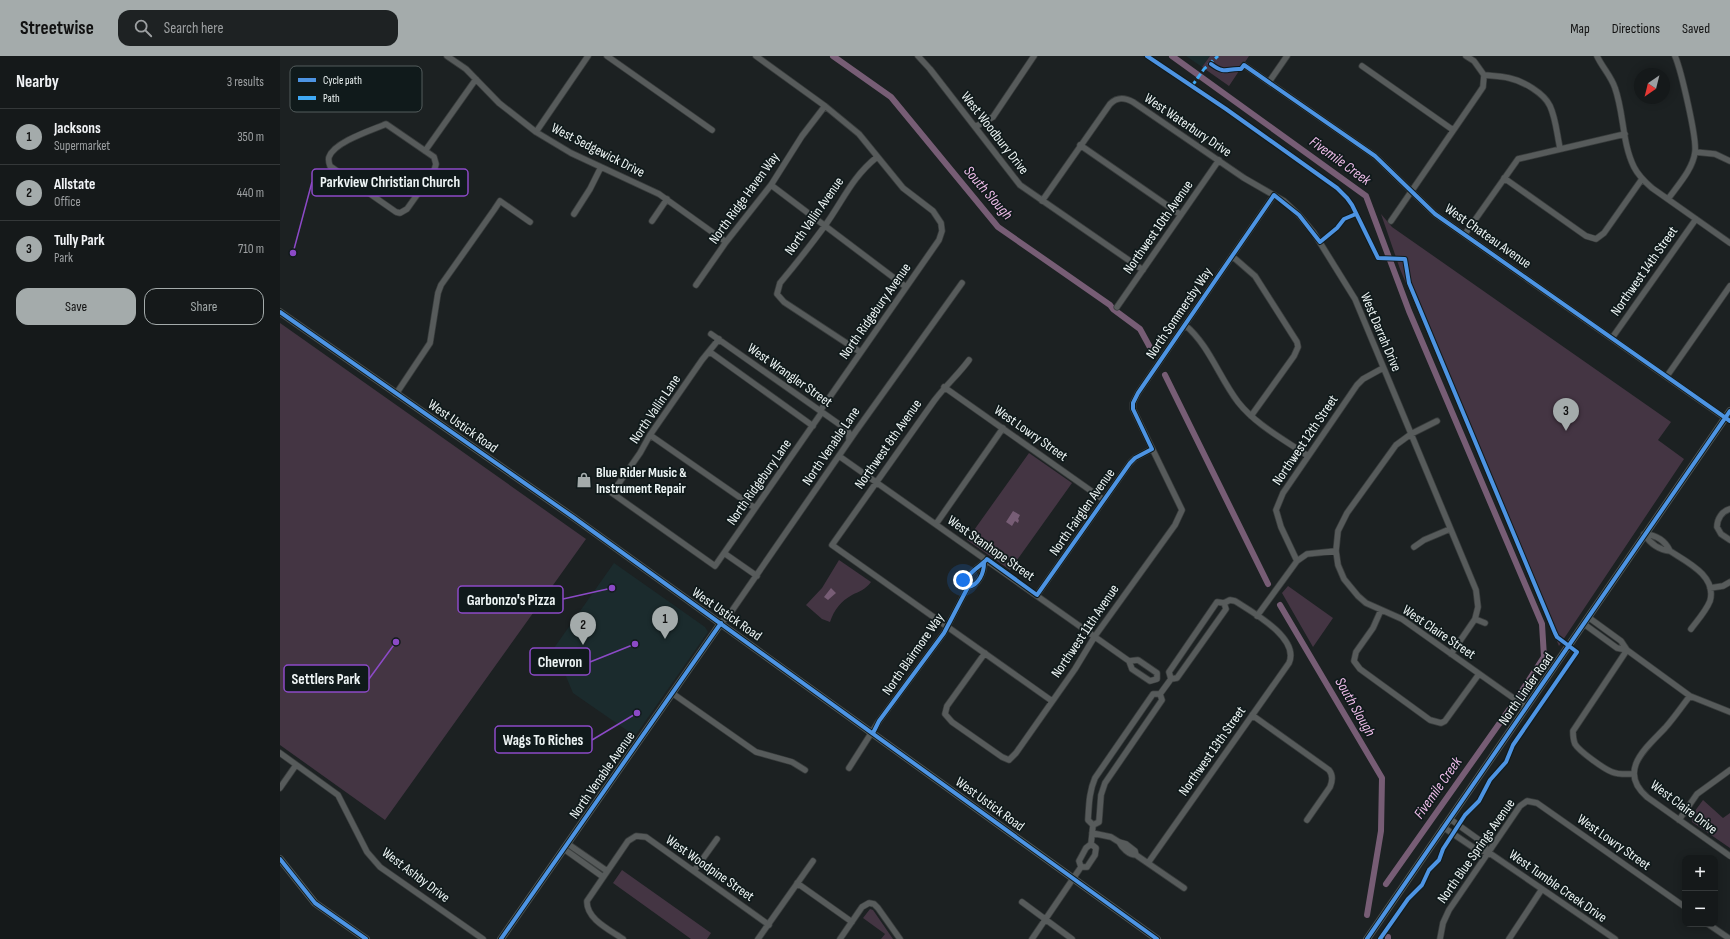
<!DOCTYPE html>
<meta charset="utf-8">
<style>
body{margin:0;font-family:"Sofia Sans Condensed",sans-serif;background:#1e2223;color:#f1f3f6}
.controls{position:absolute;right:12px;bottom:12px;display:grid;overflow:hidden;border-radius:8px;box-shadow:0 2px 10px #0003}
.controls button{width:36px;height:36px;display:grid;place-items:center;padding:0;border:0;border-bottom:1px solid #343839;background:#15191a;color:#f1f3f6;font:20px sans-serif}
.compass{position:absolute;left:1354px;top:12px;width:36px;height:36px;border-radius:50%;background:#15191a;box-shadow:0 2px 10px #0003;rotate:215deg}
.you{position:absolute;left:683px;top:524px;width:14px;height:14px;margin:-10px;border:3px solid #fff;border-radius:50%;background:#1a73e8;box-shadow:0 0 0 6px #1a73e833}
.badge{display:grid;place-items:center;width:26px;height:26px;border-radius:50%;background:#a4abab;color:#111;font-size:13px;font-weight:700}
.pin{position:absolute;translate:-50% -33px;filter:drop-shadow(0 1px 2px #0008)}
.pin::after{content:'';position:absolute;top:21px;width:14px;height:12px;background:inherit;clip-path:polygon(0 0,100% 0,50% 100%)}
.list{margin:0;padding:0;list-style:none}
h2{display:flex;justify-content:space-between;align-items:center;height:52px;margin:0;padding:0 16px;font-size:17px}
h2 small{font-size:13px;font-weight:400;color:#9da0a2}
.list li{display:grid;grid-template-columns:26px 1fr auto;gap:12px;align-items:center;box-sizing:border-box;height:56px;padding:0 16px;border-top:1px solid #343839}
.list b{display:block;font-size:15px;white-space:nowrap}
.list p{margin:0;font-size:13px;white-space:nowrap;color:#9da0a2}
.list em{font-size:13px;font-style:normal;color:#9da0a2}
.actions{display:flex;gap:8px;padding:12px 16px}
.actions a{flex:1;padding:9px 0;border:1px solid #a4abab;border-radius:12px;text-align:center;font-size:14px;color:#a4abab}
.actions .main{background:#a4abab;color:#111}
.icon{flex:none;width:22px;height:22px;fill:none;stroke:currentColor;stroke-width:2;stroke-linecap:round;stroke-linejoin:round}
.map{position:relative;flex:none;width:1450px;height:883px;overflow:hidden}
header{display:flex;align-items:center;gap:24px;box-sizing:border-box;height:56px;padding:0 20px;background:#a4abab;color:#111}
header strong{font-size:19px}
nav{display:flex;gap:22px;margin-inline-start:auto;font-size:14px}
.search{width:280px;height:36px;background:#1e2223;display:flex;align-items:center;gap:10px;box-sizing:border-box;padding:0 14px;border-radius:12px;color:#9da0a2;font-size:15px}
main{display:flex}
aside{flex:1;background:#15191a}
.map>svg:first-child{display:block}
</style>
<header>
<strong>Streetwise</strong>
<div class="search"><svg class="icon" aria-label="search" viewBox="0 0 24 24"><circle cx="10" cy="10" r="6"/><path d="M15 15l6 6"/></svg>Search here</div>
<nav><a>Map</a><a>Directions</a><a>Saved</a></nav>
</header>
<main>
<aside>
<h2>Nearby<small>3 results</small></h2>
<ul class="list">
<li><span class="badge">1</span><div><b>Jacksons</b><p>Supermarket</p></div><em>350 m</em></li>
<li><span class="badge">2</span><div><b>Allstate</b><p>Office</p></div><em>440 m</em></li>
<li><span class="badge">3</span><div><b>Tully Park</b><p>Park</p></div><em>710 m</em></li>
</ul>
<div class="actions"><a class="main">Save</a><a>Share</a></div>
</aside>
<div class="map">
<svg width="1450" height="883" viewBox="0 0 1450 883">
<rect width="100%" height="100%" fill="#1c2122"/>
<path fill="#1b2b2d" d="M906,0H930L922,11Z
M334,507L425,571L428,576L355,680L293,637L274,592Z"/>
<path fill="#443543" d="M930,0H969L949,30L922,11Z
M1101,158L1112,171L1391,366L1378,384L1404,403L1279,590L1120,213Z
M0,267L306,483L105,764L0,689Z
M749,397L792,427L730,514L687,484Z
M559,504L591,526C585,534 580,535 572,539C561,545 554,554 550,566L542,563L526,549L542,532Z
M1008,530L1053,562L1033,591L1002,537Z
M1423,744L1443,762L1450,757V792L1412,766V759Z
M342,814L431,877L427,883H411L333,827Z
M590,853L593,854L613,883H601L605,878L583,862Z"/>
<path fill="#775d75" d="M733,455L740,459L738,463L739,464L738,467L735,465L732,470L726,466Z
M551,532L556,537L548,544L544,541Z"/>
<g fill="none" stroke-linecap="round" stroke-linejoin="round">
<path stroke="#775d75" stroke-width="6" d="M553,0L611,41L718,171L830,249L833,253L860,273L872,295
M892,0L1086,140L1129,255L1262,568L1264,601L1240,638
M885,319L988,528
M1000,549L1102,722L1101,775L1087,859
M1106,828L1231,651
M1108,883V881"/>
<g stroke="#393d3d" stroke-width="7">
<path id="street" d="M167,0L186,13L219,47L256,76L291,97L379,138L446,186
M327,0L432,74
M476,0L545,50L579,78L623,132L653,155L661,167L662,175L659,184L540,355
M638,0L650,13L740,129L863,214
M1186,0L1194,5L1204,19C1213,20 1221,20 1229,22C1243,25 1264,37 1270,50C1276,63 1277,79 1280,92
M1317,0C1322,11 1331,20 1335,32C1344,57 1342,87 1354,111C1358,119 1365,126 1372,132L1450,187
M964,9L1095,100L1155,158L1445,362
M1082,10L1173,74
M989,26L1007,0
M106,68L154,101L156,108L154,115L127,153L120,157L116,156L50,110C49,107 48,104 49,101C54,86 92,74 106,68Z
M695,71L713,61L754,0
M256,76L308,0
M800,89L901,159
M145,95L196,23
M1415,96L1435,98L1450,105
M1224,122L1306,180L1316,183L1324,177L1362,123
M491,129L626,231
M1388,143C1398,129 1413,113 1415,96C1417,82 1401,14 1395,0
M762,145L830,48C837,41 844,41 853,46L964,122L1004,145L1019,159L1034,177L1075,243L1196,534L1198,551L1195,563L1171,598
M294,158L310,133L321,111
M372,165L387,143
M1111,165L1199,37L1203,31L1204,19
M1185,178L1238,103L1345,78
M952,200L975,220L1017,286L1018,291L1014,300L971,360
M416,229L446,186L491,129L522,80L545,50
M837,251L939,104
M905,269C929,289 939,321 958,346C976,369 1005,384 1028,400
M431,278L566,373L569,377V384
M1332,282L1416,163
M439,283L422,304L370,379L360,397L332,437L435,510L542,356
M430,296L533,370
M580,296L504,246L497,238L500,227C515,209 530,190 544,171C563,145 571,122 597,101
M689,304C678,319 665,330 654,345L552,489L772,645
M1387,320L1450,230
M664,331L824,444
M116,338L150,287L158,237L161,229L214,154L220,145L250,166
M1157,365L1131,378L1116,389L1067,457L1058,475L1056,495L1058,509L1064,523L1078,540L1086,547L1122,563L1246,651
M370,379L475,452
M559,400L849,605
M1450,453C1442,455 1437,463 1437,471L1441,478L1450,484
M656,468L723,372
M1364,478C1376,479 1385,484 1390,495C1379,494 1370,487 1364,478Z
M1134,491L1144,484L1170,473
M1390,495C1407,506 1437,520 1430,545C1426,555 1417,565 1411,573
M444,497L477,520
M1017,505L1001,471L996,454L1003,437L1077,329L1083,323L1103,312
M688,531C684,517 698,513 705,505
M1430,532L1443,530L1450,526
M757,539L850,407L855,402L872,393
M937,546L944,547L946,553L897,622L891,623L889,616Z
M1101,554L1093,572L1076,596L1074,605L1080,613L1150,664L1161,667L1165,665L1199,618
M977,560L1017,505L1027,498L1056,495
M1195,563L1205,567
M441,567L449,559L576,375L682,227
M1304,568L1337,592L1347,594L1341,585L1308,561
M705,597L667,650L665,658L672,666L722,701L729,704L736,697L795,613L815,580L895,469L902,454L853,353V347L858,337L994,139
M858,604L877,617V623L870,625L852,613L849,605Z
M392,637L476,696L512,706L525,714
M880,638L891,623
M1410,640C1402,650 1394,662 1385,672C1366,692 1337,715 1367,741L1450,800
M972,659L1049,714C1053,719 1053,724 1050,731L1027,764
M0,697L58,739L87,796L100,811L203,883
M569,712L599,665L664,577L688,531C699,529 704,517 704,507
M1354,718C1347,718 1339,719 1332,716C1324,713 1299,695 1295,688C1293,683 1293,680 1293,675L1347,594L1410,640L1450,656
M0,732L16,709
M1399,764L1417,738L1450,714
M813,769L808,764C809,749 809,736 815,722L873,638H880
M813,769L819,766L821,739L825,727L882,644L880,638
M1163,771L1197,794L1208,796L1202,786L1170,763
M812,777L831,781L839,786
M839,786L846,788L855,795L856,799C849,799 842,792 839,786Z
M288,788L327,815
M284,793L323,821
M1208,796L1335,883
M856,799L904,832
M868,807L1009,607C1020,582 972,556 955,545L950,544L944,547
M801,811L799,805L806,792L811,788L813,769
M801,811H807L815,799L816,792L811,788
M414,815L437,783
M517,827L572,866
M742,846L792,883
M1428,868L1450,883
M343,883C330,874 306,863 307,845L348,785L356,780L366,781L489,869
M478,883L533,805
M560,883L582,851L589,847L594,848L598,852L620,883
M752,883L801,811
M1160,883L1163,867L1169,854L1240,750L1247,745L1257,747L1405,851
M1229,883L1262,833"/>
</g>
<g stroke="#393d3d" stroke-width="8">
<path id="secondary" d="M0,256L293,461L877,883
M0,803L35,847L86,883
M221,883L441,567
M1087,883C1209,708 1328,530 1450,355"/>
</g>
<use href="#street" stroke="#575b5b" stroke-width="5.5"/>
<use href="#secondary" stroke="#586162" stroke-width="7"/>
<path stroke="#3fa9f5" stroke-width="3" stroke-dasharray="6 3" stroke-linecap="butt" d="M912,30L924,13L938,0"/>
<g stroke="#101a1b" stroke-width="6">
<path id="cycleway" d="M867,0L946,53L1057,132L1067,142L1072,149L1098,202L1125,203L1129,227L1275,577L1277,581L1297,596L1233,689L1226,706L1210,724L1199,745L1185,759L1163,793L1159,804L1149,814L1142,829L1128,843L1100,883
M931,8C946,19 946,12 961,13L964,9L1095,100L1155,158L1450,365
M0,256L293,461L877,883
M688,531C683,517 700,512 707,503L757,539L850,407L855,402L872,393L853,353V347L858,337L994,139L1019,159L1040,186L1057,172L1064,163L1076,158
M593,677L599,665L664,577L688,531C699,529 704,517 704,507
M0,803L35,847L86,883
M221,883L441,567
M1087,883C1209,708 1328,530 1450,355"/>
</g>
<use href="#cycleway" stroke="#4d94e3" stroke-width="4"/>
</g>
<defs>
<g id="shop-bare" transform="scale(1.2)"><path d="M-5-2.5h2.3a2.7 3.5 0 0 1 5.4 0H5L5.5 6h-11ZM-1.5-2.5h3a1.5 2.3 0 0 0-3 0Z" fill="#a4abab" stroke="#101a1b" stroke-width="2.5" paint-order="stroke"/></g>
</defs>
<g fill-rule="evenodd">
<use href="#shop-bare" x="304" y="424"/>
</g>
<g text-anchor="middle" dominant-baseline="central" stroke-width="3.5" stroke-linejoin="round" paint-order="stroke">
<g font-size="14" fill="#eef5f5" stroke="#101a1b">
<text transform="translate(908 69) rotate(34)">West Waterbury Drive</text>
<text transform="translate(715 77) rotate(52)">West Woodbury Drive</text>
<text transform="translate(318 94) rotate(27)">West Sedgewick Drive</text>
<text transform="translate(464 142) rotate(-54)">North Ridge Haven Way</text>
<text transform="translate(534 160) rotate(-55)">North Vallin Avenue</text>
<text transform="translate(878 171) rotate(-55)">Northwest 10th Avenue</text>
<text transform="translate(1208 180) rotate(35)">West Chateau Avenue</text>
<text transform="translate(1364 215) rotate(-55)">Northwest 14th Street</text>
<text transform="translate(595 255) rotate(-55)">North Ridgebury Avenue</text>
<text transform="translate(899 257) rotate(-56)">North Sommersby Way</text>
<text transform="translate(1101 276) rotate(67)">West Darrah Drive</text>
<text transform="translate(510 319) rotate(35)">West Wrangler Street</text>
<text transform="translate(375 353) rotate(-56)">North Vallin Lane</text>
<text transform="translate(183 370) rotate(35)">West Ustick Road</text>
<text transform="translate(751 377) rotate(35)">West Lowry Street</text>
<text transform="translate(1025 384) rotate(-56)">Northwest 12th Street</text>
<text transform="translate(608 388) rotate(-55)">Northwest 8th Avenue</text>
<text transform="translate(551 390) rotate(-56)">North Venable Lane</text>
<text transform="translate(479 426) rotate(-55)">North Ridgebury Lane</text>
<text transform="translate(802 456) rotate(-55)">North Fairglen Avenue</text>
<text transform="translate(711 492) rotate(35)">West Stanhope Street</text>
<text transform="translate(447 558) rotate(35)">West Ustick Road</text>
<text transform="translate(805 575) rotate(-56)">Northwest 11th Avenue</text>
<text transform="translate(1159 576) rotate(34)">West Claire Street</text>
<text transform="translate(633 598) rotate(-55)">North Blairmore Way</text>
<text transform="translate(1246 633) rotate(-55)">North Linder Road</text>
<text transform="translate(932 695) rotate(-55)">Northwest 13th Street</text>
<text transform="translate(322 719) rotate(-55)">North Venable Avenue</text>
<text transform="translate(710 748) rotate(36)">West Ustick Road</text>
<text transform="translate(1404 751) rotate(37)">West Claire Drive</text>
<text transform="translate(1334 786) rotate(35)">West Lowry Street</text>
<text transform="translate(1196 795) rotate(-55)">North Blue Springs Avenue</text>
<text transform="translate(430 812) rotate(35)">West Woodpine Street</text>
<text transform="translate(136 819) rotate(37)">West Ashby Drive</text>
<text transform="translate(1278 830) rotate(35)">West Tumble Creek Drive</text>
</g>
<g font-size="14" font-weight="bold" fill="#eef5f5" stroke="#101a1b" text-anchor="start">
<text x="316" y="416">Blue Rider Music &amp;<tspan x="316" dy="16">Instrument Repair</tspan></text>
</g>
<g font-size="15" font-style="italic" fill="#efbdea" stroke="#101a1b">
<text transform="translate(1060 105) rotate(36)">Fivemile Creek</text>
<text transform="translate(708 137) rotate(49)">South Slough</text>
<text transform="translate(1075 651) rotate(60)">South Slough</text>
<text transform="translate(1158 732) rotate(-55)">Fivemile Creek</text>
</g>
</g>
<rect x="10" y="10" width="132" height="46" rx="6" fill="#101a1b" stroke="#535c5c" stroke-width="1"/>
<rect x="18" y="22" width="18" height="4" fill="#4d94e3"/>
<rect x="18" y="40" width="18" height="4" fill="#3fa9f5"/>
<g font-size="11" fill="#eef5f5">
<text x="43" y="28">Cycle path</text>
<text x="43" y="46">Path</text>
</g>
<path fill="none" stroke="#8c4ac7" stroke-width="1.5" d="M13 197L32 126M332 532L283 543M355 588L310 606M116 586L89 623M357 657L312 684"/>
<g fill="#8c4ac7" stroke="#101a1b" stroke-width="1.5">
<circle cx="13" cy="197" r="4"/>
<circle cx="332" cy="532" r="4"/>
<circle cx="355" cy="588" r="4"/>
<circle cx="116" cy="586" r="4"/>
<circle cx="357" cy="657" r="4"/>
</g>
<g fill="#101a1b" stroke="#8c4ac7" stroke-width="1.5">
<rect x="32" y="113" width="156" height="27" rx="4"/>
<rect x="178" y="530" width="105" height="27" rx="4"/>
<rect x="250" y="592" width="60" height="27" rx="4"/>
<rect x="4" y="609" width="85" height="27" rx="4"/>
<rect x="215" y="670" width="97" height="27" rx="4"/>
</g>
<g font-size="15" text-anchor="middle" font-weight="bold" fill="#eef5f5">
<text x="110" y="131">Parkview Christian Church</text>
<text x="231" y="549">Garbonzo's Pizza</text>
<text x="280" y="611">Chevron</text>
<text x="46" y="628">Settlers Park</text>
<text x="263" y="689">Wags To Riches</text>
</g>
</svg>
<div class="controls">
<button>+</button>
<button>−</button>
</div>
<svg class="compass" viewBox="-18 -18 36 36"><path d="M0-13l5 13h-10z" fill="#e53935"/><path d="M0 13l5-13h-10z" fill="#9da0a2"/></svg>
<div class="you"></div>
<div class="pin badge" style="left:385px;top:583px">1</div>
<div class="pin badge" style="left:303px;top:589px">2</div>
<div class="pin badge" style="left:1286px;top:375px">3</div>
</div>
</main>
